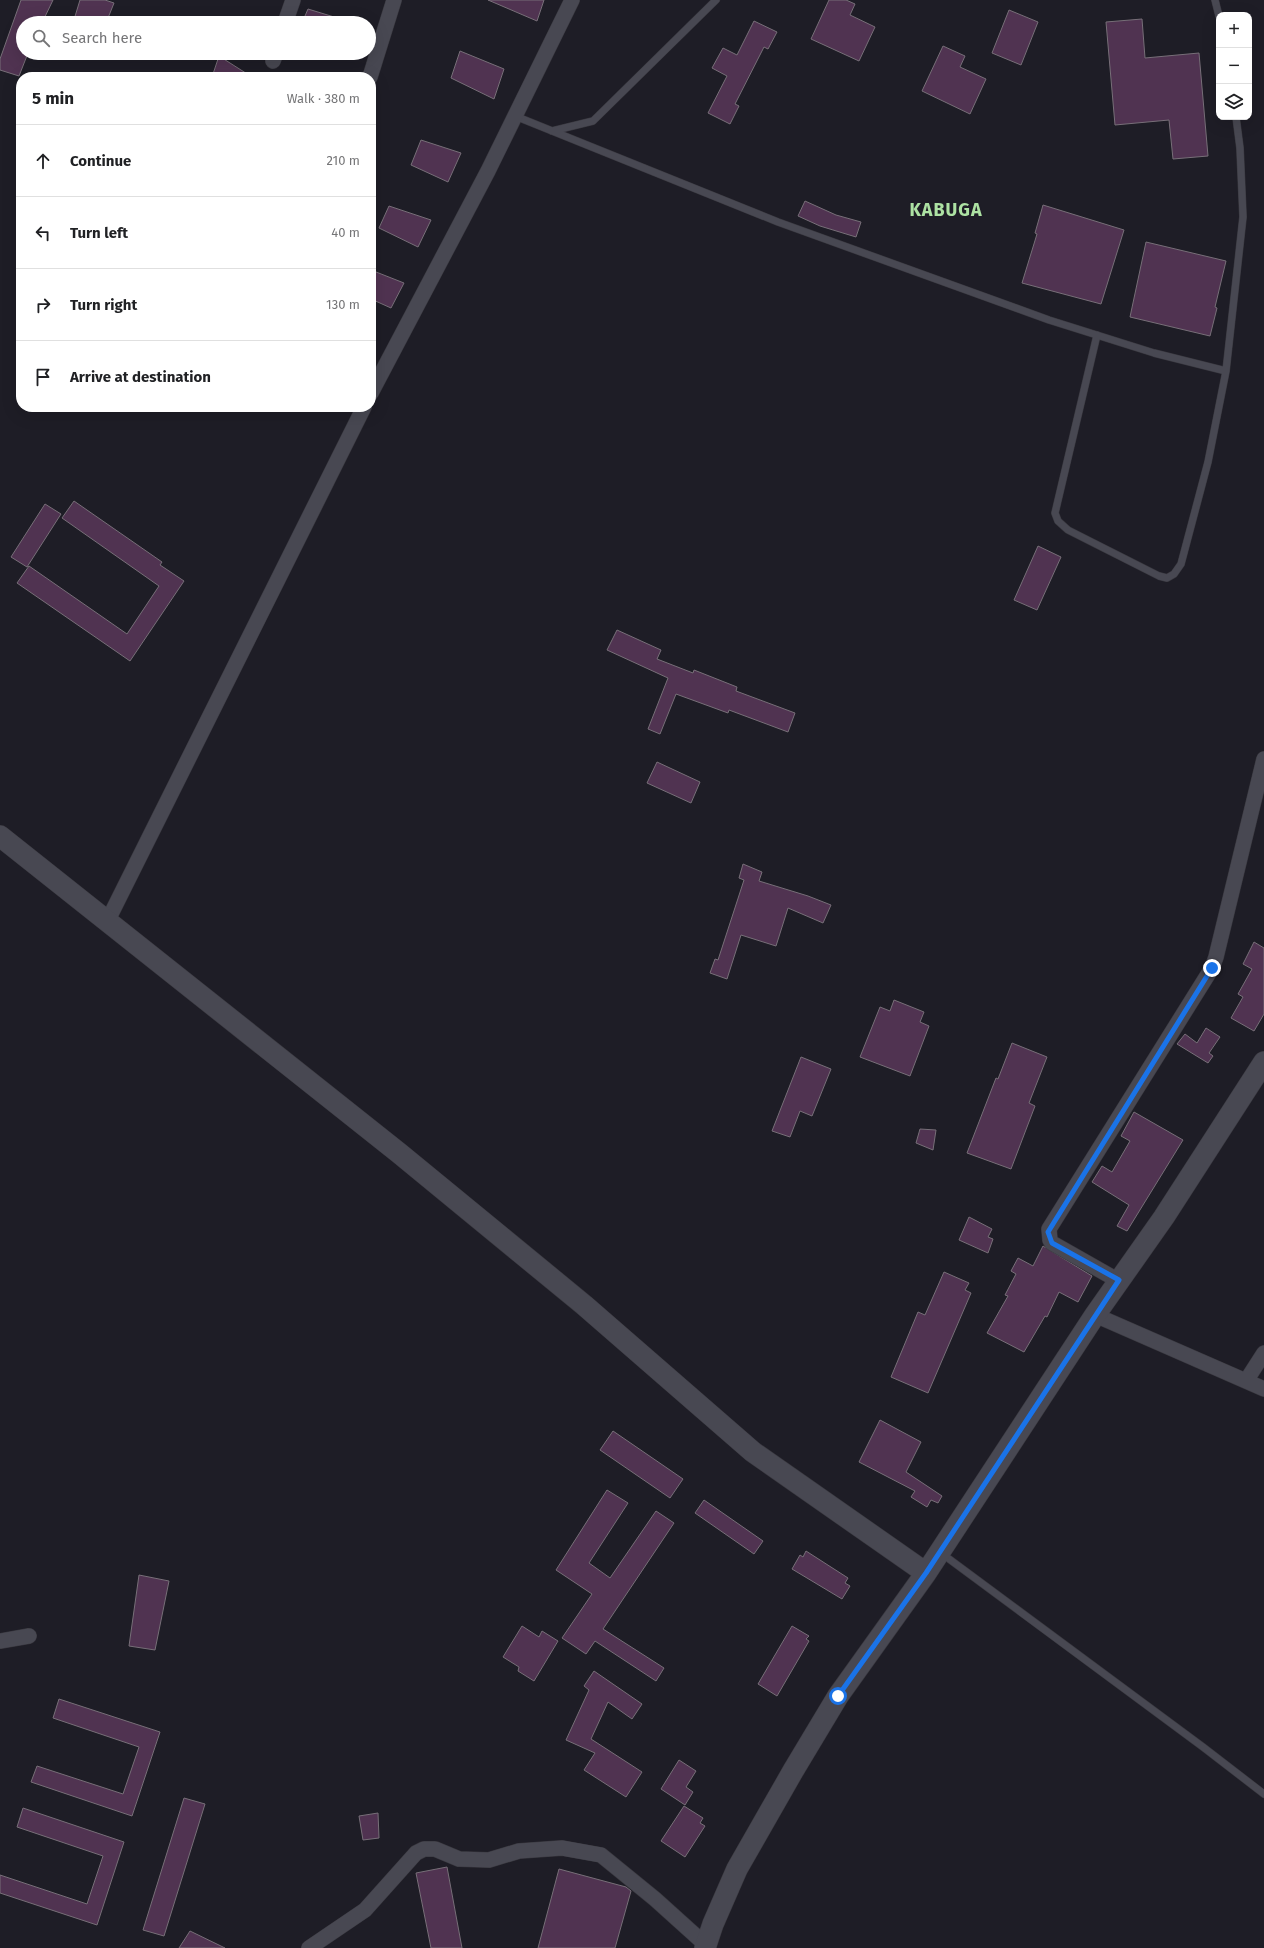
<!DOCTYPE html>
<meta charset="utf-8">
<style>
body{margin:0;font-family:"Fira Sans",sans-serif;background:#f6f6f6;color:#202124}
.controls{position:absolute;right:12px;top:12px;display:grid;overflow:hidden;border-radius:8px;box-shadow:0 4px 16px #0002}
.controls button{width:36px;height:36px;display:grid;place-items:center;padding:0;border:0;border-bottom:1px solid #e0e0e0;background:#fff;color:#202124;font:20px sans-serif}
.stop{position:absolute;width:12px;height:12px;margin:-9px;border:3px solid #1a73e8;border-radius:50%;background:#fff}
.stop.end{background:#1a73e8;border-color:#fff;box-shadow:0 1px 4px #0008}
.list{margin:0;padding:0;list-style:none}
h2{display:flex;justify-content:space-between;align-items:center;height:52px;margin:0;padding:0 16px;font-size:17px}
h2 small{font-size:13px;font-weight:400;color:#757577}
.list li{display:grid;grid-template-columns:26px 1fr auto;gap:12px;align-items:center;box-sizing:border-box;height:72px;padding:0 16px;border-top:1px solid #e0e0e0}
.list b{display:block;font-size:15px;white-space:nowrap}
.list em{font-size:13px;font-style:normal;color:#757577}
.icon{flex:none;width:22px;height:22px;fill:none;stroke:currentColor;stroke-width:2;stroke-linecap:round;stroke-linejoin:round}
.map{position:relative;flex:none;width:1264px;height:1948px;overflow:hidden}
.search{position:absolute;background:#fff;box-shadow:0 4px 16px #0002;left:16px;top:16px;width:360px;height:44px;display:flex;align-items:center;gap:10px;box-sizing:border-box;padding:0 14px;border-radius:22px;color:#757577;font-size:15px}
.panel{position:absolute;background:#fff;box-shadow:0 4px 16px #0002;left:16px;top:72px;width:360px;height:340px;border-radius:16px}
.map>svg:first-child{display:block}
</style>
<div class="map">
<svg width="1264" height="1948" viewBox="0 0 1264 1948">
<rect width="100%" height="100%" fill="#1e1d26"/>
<path fill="#503351" stroke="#776f78" d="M21,0H53L42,23H23V53H28L19,76L0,70V59Z
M80,0H105L114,3L106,23H73Z
M488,0H544L537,21Z
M829,0H846L855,4L850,15L875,27L859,61L811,39Z
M308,9L344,20L343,23H302Z
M1009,10L1038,22L1021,65L992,53Z
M1142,19L1145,58L1199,53L1208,156L1173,159L1169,120L1115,125L1106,22Z
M754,21L777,32L768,49L764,47L735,104L739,106L730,124L708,113L727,76L712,68L723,48L737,55Z
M943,46L965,56L960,67L986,79L970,114L922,91Z
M460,51L504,69L494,99L451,78Z
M219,56L252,77H212Z
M421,140L461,153L448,182L411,165Z
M805,201L836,215L861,222L856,237L820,226L798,216Z
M1043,205L1124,230L1101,304L1022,283L1037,234L1035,233Z
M389,206L431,220L418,247L379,228Z
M1146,242L1226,261L1215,307L1217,308L1210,336L1130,317Z
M371,270L404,283L391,308L371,299Z
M74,501L162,562L160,565L184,581L130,661L17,583L29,566L127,634L159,586L62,518Z
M45,504L61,514L27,567L11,557Z
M1038,546L1061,557L1037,610L1014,600Z
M617,630L661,650L657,659L693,673L694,670L737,687L736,691L795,713L788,732L729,710L728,713L676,694L660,734L648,729L668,678L607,650Z
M657,762L700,782L691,803L647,783Z
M743,864L762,872L759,881L808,896L831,905L823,923L788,908L776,946L741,935L727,979L710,973L715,959L718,960L744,880L739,878Z
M1254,942L1264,948V1014L1254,1031L1231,1018L1243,997L1238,994L1252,969L1243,964Z
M894,1000L924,1012L920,1022L929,1026L910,1076L860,1057L880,1007L890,1011Z
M1206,1028L1220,1037L1209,1053L1213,1056L1208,1063L1177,1044L1185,1034L1197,1043Z
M1012,1043L1047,1057L1029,1103L1035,1106L1011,1169L967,1153L996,1078L998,1079Z
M801,1057L831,1069L812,1116L800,1111L790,1137L772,1131Z
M1134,1112L1183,1140L1127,1231L1117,1226L1129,1205L1092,1182L1102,1166L1112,1172L1130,1141L1121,1136Z
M920,1129L936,1130L933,1150L916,1143Z
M969,1217L992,1229L988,1237L993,1239L988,1253L959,1240Z
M1043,1246L1092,1276L1078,1302L1059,1292L1047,1317L1045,1316L1024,1352L987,1333L1008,1296L1005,1295L1016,1274L1011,1271L1018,1258L1033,1266Z
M944,1272L969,1283L965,1290L971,1293L928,1393L891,1377L918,1312L925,1315Z
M880,1420L921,1442L906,1472L942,1496L938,1503L931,1500L927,1507L911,1497L915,1491L859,1462Z
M613,1431L683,1479L670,1498L600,1450Z
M607,1490L628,1503L589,1563L610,1578L656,1511L674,1523L603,1629L664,1668L656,1681L595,1641L586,1654L562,1638L592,1594L556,1570Z
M704,1500L763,1541L754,1554L695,1513Z
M806,1551L848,1578L845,1583L850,1586L842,1599L792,1569L800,1555L803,1557Z
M139,1575L169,1581L155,1650L129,1646Z
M522,1626L539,1637L542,1631L558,1641L534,1681L518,1671L519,1667L503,1657Z
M792,1626L809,1636L806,1639L809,1641L777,1696L758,1684Z
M594,1671L642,1704L632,1719L608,1702L591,1739L642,1772L626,1797L584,1770L595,1753L566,1740L589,1690L584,1686Z
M59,1699L160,1732L132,1816L31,1782L37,1766L123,1794L139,1747L53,1718Z
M679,1760L696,1771L686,1787L693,1792L685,1805L661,1789Z
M184,1798L205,1804L164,1936L143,1930Z
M684,1806L703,1818L700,1823L705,1826L685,1857L661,1841Z
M23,1808L124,1842L97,1925L0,1893V1875L87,1904L103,1856L17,1827Z
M378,1813L379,1838L363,1840L359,1816Z
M447,1867L462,1948H431L416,1873Z
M559,1869L626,1887L631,1891L615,1948H538Z
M190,1931L225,1948H179Z"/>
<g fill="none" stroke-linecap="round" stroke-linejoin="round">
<g stroke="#39383f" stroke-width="8">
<path id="lane" d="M1215,0L1219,16
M515,116L778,222L1049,320L1154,353L1226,371
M552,131L593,121L716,0
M1097,335L1055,513L1058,521L1068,530L1159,576L1167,578L1174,574L1181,564L1208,462L1226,371L1243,217L1240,148L1236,117
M941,1553L1203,1747L1264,1794"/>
</g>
<g stroke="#39383f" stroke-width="16">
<path id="street" d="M285,23L293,0
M273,61L276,53
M370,77L394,0
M371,393L488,171L572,0
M108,920L364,407
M1119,1281L1052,1243L1050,1240L1049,1229L1212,968L1216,957L1264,759
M1095,1315L1264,1389
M1246,1381L1264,1353
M0,1641L29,1636
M309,1948L365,1910L416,1853L424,1849H435L459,1859L489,1860L519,1851L562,1848L601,1855L655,1899L706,1945"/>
</g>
<g stroke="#39383f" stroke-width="22">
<path id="secondary" d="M0,836L399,1153L584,1305L753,1452L926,1573
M705,1948L713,1924L737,1869L793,1771L838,1696L926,1573L1095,1315L1164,1217L1264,1062"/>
</g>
<use href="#lane" stroke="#484852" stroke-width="7"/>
<use href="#street" stroke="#484852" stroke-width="15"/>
<use href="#secondary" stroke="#484852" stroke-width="21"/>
</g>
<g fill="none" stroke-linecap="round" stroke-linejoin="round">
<path stroke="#1a73e8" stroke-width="5" d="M838,1696L926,1573L1119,1280L1052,1243L1048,1232L1212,968"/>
</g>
<g text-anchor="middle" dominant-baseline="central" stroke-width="3" stroke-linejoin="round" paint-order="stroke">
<g font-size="18" font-weight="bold" letter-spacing="1" fill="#ade2a3" stroke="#1e1d26">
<text x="946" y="210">KABUGA</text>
</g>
</g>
</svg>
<div class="controls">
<button>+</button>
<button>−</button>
<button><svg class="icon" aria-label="layers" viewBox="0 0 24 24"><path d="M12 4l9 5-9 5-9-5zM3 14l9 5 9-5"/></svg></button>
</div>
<div class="stop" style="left:838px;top:1696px"></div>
<div class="stop end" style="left:1212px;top:968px"></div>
<div class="search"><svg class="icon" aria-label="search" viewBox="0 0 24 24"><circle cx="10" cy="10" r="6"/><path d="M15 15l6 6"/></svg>Search here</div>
<section class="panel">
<h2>5 min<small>Walk · 380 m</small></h2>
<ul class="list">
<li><svg class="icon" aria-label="ahead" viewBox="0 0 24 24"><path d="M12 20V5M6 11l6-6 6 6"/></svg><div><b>Continue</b></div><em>210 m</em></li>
<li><svg class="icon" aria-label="left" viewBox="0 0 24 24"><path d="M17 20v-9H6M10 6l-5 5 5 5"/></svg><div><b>Turn left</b></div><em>40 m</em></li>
<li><svg class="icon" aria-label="right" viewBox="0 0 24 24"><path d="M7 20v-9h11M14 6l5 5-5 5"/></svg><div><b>Turn right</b></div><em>130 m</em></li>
<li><svg class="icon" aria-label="arrive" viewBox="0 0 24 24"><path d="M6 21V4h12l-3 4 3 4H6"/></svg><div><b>Arrive at destination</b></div></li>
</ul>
</section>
</div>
